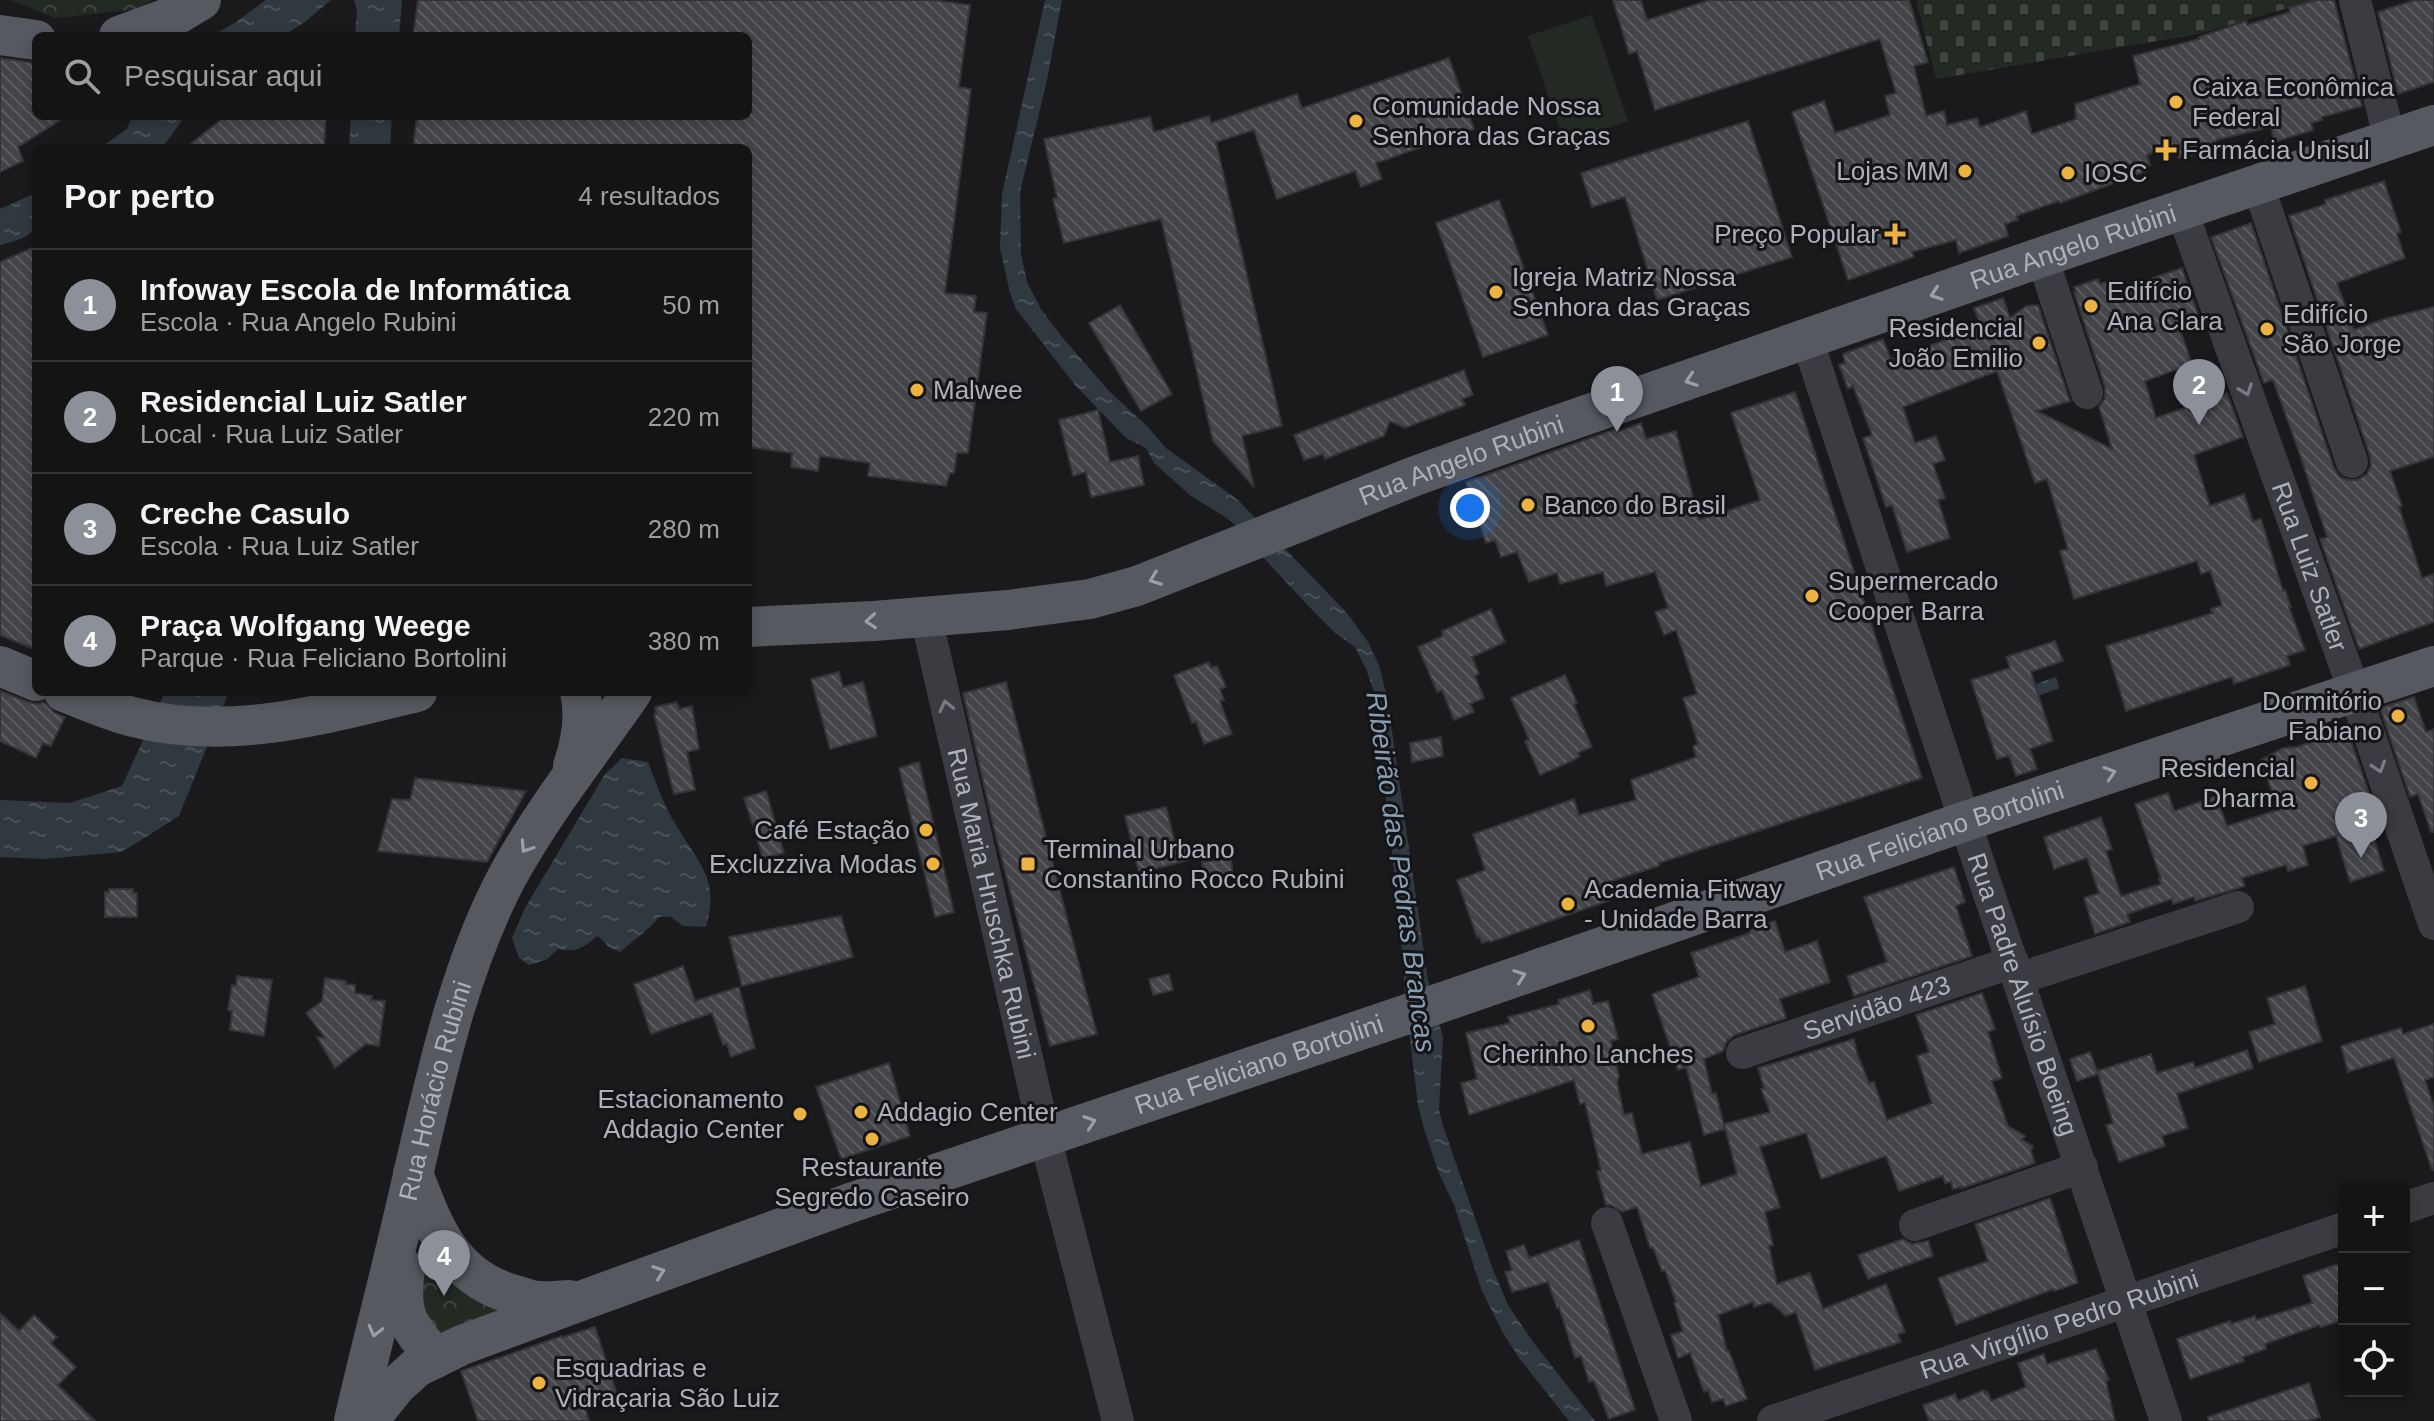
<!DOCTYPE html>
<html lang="pt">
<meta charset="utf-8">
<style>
body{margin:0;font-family:Arial,sans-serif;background:#212122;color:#f1f3f6}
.controls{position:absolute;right:24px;bottom:24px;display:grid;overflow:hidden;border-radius:12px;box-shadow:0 4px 12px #0003}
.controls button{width:72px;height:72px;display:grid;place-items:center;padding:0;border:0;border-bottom:2px solid #333334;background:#141415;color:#f1f3f6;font:40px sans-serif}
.you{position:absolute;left:1470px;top:508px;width:28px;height:28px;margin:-20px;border:6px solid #fff;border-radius:50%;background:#1a73e8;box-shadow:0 0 0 12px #1a73e833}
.badge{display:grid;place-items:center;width:52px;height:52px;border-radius:50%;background:#8c9099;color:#fff;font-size:26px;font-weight:700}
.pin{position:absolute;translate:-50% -66px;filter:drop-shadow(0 2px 4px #0008)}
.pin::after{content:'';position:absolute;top:42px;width:28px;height:24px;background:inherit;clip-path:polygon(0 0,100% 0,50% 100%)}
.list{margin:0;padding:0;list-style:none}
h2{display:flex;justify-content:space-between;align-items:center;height:104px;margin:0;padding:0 32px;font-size:34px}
h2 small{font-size:26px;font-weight:400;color:#9d9ea0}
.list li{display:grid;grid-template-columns:52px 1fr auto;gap:24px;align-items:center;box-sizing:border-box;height:112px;padding:0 32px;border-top:2px solid #333334}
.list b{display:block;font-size:30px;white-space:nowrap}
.list p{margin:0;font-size:26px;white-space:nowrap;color:#9d9ea0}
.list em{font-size:26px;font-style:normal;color:#9d9ea0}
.icon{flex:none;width:44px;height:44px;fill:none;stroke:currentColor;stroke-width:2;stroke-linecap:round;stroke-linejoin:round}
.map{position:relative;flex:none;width:2434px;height:1421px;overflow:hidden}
.search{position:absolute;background:#141415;box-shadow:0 4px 12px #0003;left:32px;top:32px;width:720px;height:88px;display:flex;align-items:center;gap:20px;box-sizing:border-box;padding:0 28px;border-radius:12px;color:#9d9ea0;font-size:30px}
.panel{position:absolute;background:#141415;box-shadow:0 4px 12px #0003;left:32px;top:144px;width:720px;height:552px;border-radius:12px}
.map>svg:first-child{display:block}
</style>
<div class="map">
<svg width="2434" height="1421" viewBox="0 0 2434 1421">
<defs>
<pattern id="cemetery-stones" width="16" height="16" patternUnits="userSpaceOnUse" patternTransform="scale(2)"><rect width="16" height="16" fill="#222a23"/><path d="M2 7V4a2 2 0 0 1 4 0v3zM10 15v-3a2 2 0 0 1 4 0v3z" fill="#3f4641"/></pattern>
<pattern id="park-crowns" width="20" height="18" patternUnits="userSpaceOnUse" patternTransform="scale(2)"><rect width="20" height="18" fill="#222a23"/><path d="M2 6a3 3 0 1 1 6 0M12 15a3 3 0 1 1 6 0" fill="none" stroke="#3f4641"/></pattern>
<pattern id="water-ripples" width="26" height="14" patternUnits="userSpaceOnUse" patternTransform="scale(2)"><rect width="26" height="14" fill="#303940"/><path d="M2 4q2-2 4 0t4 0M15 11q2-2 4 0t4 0" fill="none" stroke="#4b535a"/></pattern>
<pattern id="building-back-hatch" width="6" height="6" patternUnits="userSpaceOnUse" patternTransform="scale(2)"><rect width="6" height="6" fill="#444549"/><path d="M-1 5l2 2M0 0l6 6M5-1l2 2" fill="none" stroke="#5c5d61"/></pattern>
</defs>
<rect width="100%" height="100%" fill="#1a1a1c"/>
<path fill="url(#cemetery-stones)" d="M1916,0H2316L2198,34L1936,79Z"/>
<path fill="url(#park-crowns)" d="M11,0H152L139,9L55,18Z
M428,1253L440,1270L458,1288L518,1315L457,1338L429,1335L419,1288Z"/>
<path fill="#222a23" d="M1592,15L1628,121L1564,142L1528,36Z"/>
<path fill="url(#water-ripples)" d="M266,0H331L306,21L283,36H212L236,22Z
M354,0H402L399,36H355L357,11Z
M1045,0H1062L1047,80L1020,192L1021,254L1027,282L1041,309L1062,337L1109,391L1146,425L1166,448L1238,500L1347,613L1368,642L1379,665L1387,697L1428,980L1443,1038L1439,1109L1443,1126L1492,1267L1508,1305L1533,1342L1595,1421H1569L1519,1358L1503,1333L1482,1291L1454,1205L1438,1171L1425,1132L1418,1105L1405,998L1400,922L1378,730L1379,706L1366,669L1355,647L1335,633L1315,613L1261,555L1243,531L1224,516L1191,496L1154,463L1146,448L1126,438L1075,385L1016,309L1010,293L1000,248L1002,194Z
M132,116H185L162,148H100L127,129Z
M351,116H392L390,148H349Z
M36,193C36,230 41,235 0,245V209Z
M2056,677L2059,686L2058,689L2034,697L2030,686Z
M165,692H229L179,816L122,852L45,859L0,857V800L70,803L122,786Z
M622,758L648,762C656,783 664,806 676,825C699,864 720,879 706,927L683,926L671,917H659C647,932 634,939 620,952L609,947L598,936C583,947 578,953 558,949L546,960L529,965L519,958L512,938L525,908L605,774Z"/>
<path fill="url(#building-back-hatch)" stroke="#343438" stroke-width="2" d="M418,0H933L970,5L959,87L971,89L945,293L976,296L974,312L987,313L968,453H957L954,473H950L946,486L868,476L870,463L820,456L818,471L791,467L792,453L748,447V148H413L417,116H748V36H413Z
M1613,0H1641L1647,20L1710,0H1909L1928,62L1914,66L1926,116L1944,111L1947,125L1977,118L1980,127L2026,111L2032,134L2076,119L2075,104L2140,84L2133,56L2199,39V37L2246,21L2247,25L2290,12L2289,8L2317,0H2334L2362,106L2322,117V120L2311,123L2313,130L2274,142L2271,127L2216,140L2218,148L2179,158L2175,145L2147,155L2150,165L2145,166L2147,171L2060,203L2059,201L2016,216L2018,220L2005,224L2008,236L1959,253L1956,240L1912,252L1914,257L1848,280L1792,112L1824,101L1835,133L1890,115L1885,96L1896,93L1880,39L1655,110L1637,51L1629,54Z
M2415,0H2434V82L2398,94L2378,12Z
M0,58L36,63V116H67L18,147L23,161L0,172Z
M1449,58L1474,129L1376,163L1382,179L1361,187L1355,171L1277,199L1254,130L1216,142L1282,426L1242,436L1254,487L1213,441L1161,219L1064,243L1053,199L1057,198L1044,139L1150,117L1154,132L1209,116L1211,123L1297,94L1302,108Z
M225,116H326L324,148H186Z
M1748,121L1792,257L1657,300L1625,197L1592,207L1581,173Z
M2384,181L2401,232L2397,234L2405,258L2337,283L2354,330L2387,318L2434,307V457L2390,471L2402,506L2399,507L2422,578L2434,574V622L2359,649L2320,539L2327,537L2300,455L2273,380L2264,383L2211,237L2251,223L2334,468L2340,477L2348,480H2357L2367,474L2371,465L2370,456L2289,216L2326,204L2325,200Z
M1499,200L1548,335L1483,357L1436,223Z
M36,246V650L0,635V262Z
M2182,268L2199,317L2178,324L2192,364L2145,381L2156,418L2227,393L2243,437L2194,455L2210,506L2244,494L2253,521L2261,519L2283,591L2285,590L2291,607H2289L2305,650L2287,656L2290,665L2234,684L2232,677L2126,711L2106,646L2213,613L2211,609L2222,605L2210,571L2201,574L2197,561L2074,599L2060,551L2068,549L2047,479L2035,483L1997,371L1903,407L1915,443L1936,436L1945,460L1933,464L1945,498L1938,500L1950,538L1907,552L1892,505L1886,507L1863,438L1872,435L1853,386L1848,389L1839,365L1845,363L1843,354L1883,339L1891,360L1981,327L1974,308L2003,298L2010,318L2026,306L2038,305L2070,401L2037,411L2112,449L2099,407L2105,398V387L2074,292H2076L2074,287L2098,279L2100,284L2111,280L2115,291Z
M1120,305L1172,394L1141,411L1089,323Z
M1464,370L1473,395L1462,399L1465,405L1405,428L1390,421L1384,436L1325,459L1323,454L1304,460L1294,435Z
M1795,392L1922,778L1659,863V866L1602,884L1608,901L1490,942L1489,941L1482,943L1479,936L1477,937L1457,880L1485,870L1473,834L1574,799L1579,815L1636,800L1631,780L1696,757L1693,746L1698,744L1683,698L1697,694L1676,630L1664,635L1655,612L1668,608L1655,572L1606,586L1603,572L1560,584L1557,573L1529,582L1517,552L1501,557L1495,540L1486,543L1466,482L1616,429L1617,432L1641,423L1646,439L1676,431L1699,520L1760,500L1731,413Z
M1098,410L1110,462L1138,456L1144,485L1091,497L1086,472L1073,476L1059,420Z
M1491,609L1505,642L1472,657L1479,674L1475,676L1484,698L1470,704L1474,712L1454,720L1442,690L1437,692L1418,647L1443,636L1442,631Z
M2055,641L2063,661L2031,672L2053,741L2030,749L2037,769L2016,776L2009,756L1997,759L1971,680L2010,668L2006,657Z
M1209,662L1211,668L1217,666L1226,687L1220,689L1224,700L1220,701L1232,734L1204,744L1196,722L1192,723L1174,675Z
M839,672L843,687L863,682L877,736L830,749L811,679Z
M1565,675L1577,703L1574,705L1592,747L1578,753L1580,756L1572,761L1540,775L1525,741L1529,739L1511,698Z
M1006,682L1097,1034L1050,1046L993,825L963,693Z
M0,691L28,702L38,704L44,702L55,713L65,717L51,746L43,743L36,758L0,741Z
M2414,697L2426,732L2434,729V832H2431L2418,794L2410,797L2380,708Z
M677,702L679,709L692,706L699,749L687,752L695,790L674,794L654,714H656L655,707Z
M2347,729L2379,822L2370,825L2384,871L2350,882L2336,836L2303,846L2308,865L2288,871L2286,865L2242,878L2245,886L2195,901L2194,897L2173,904L2172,899L2127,914L2130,922L2095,934L2084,898L2099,893L2087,858L2054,869L2044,837L2101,817L2112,849L2106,851L2121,896L2161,884L2159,879H2161L2135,804L2168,793L2174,811L2216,796L2227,826L2278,810L2261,760L2283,748L2297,747Z
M1441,737L1443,756L1412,762L1410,743Z
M919,762L954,912L935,917L899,768Z
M415,778L526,791L487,862L378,851L392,799L410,800Z
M766,791L784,853L763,858L744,798Z
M1166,807L1175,843L1184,842L1189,860L1139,873L1125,816Z
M1231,858L1233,876L1205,880L1202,862Z
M1954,867L1965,902L1956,906L1972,956L1854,996L1847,976L1887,962L1864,897Z
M109,889H133V893H137V917H105V892H109Z
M841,916L853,957L742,986L729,937Z
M1775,921L1785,952L1817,941L1830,982L1780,999L1786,1018L1735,1035L1727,1041L1723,1051L1704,1059L1712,1094L1716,1093L1725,1129L1704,1135L1686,1067L1678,1070L1652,994L1699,977L1691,953L1750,933L1749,930L1759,925Z
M683,966L695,1001L739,987L755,1048L731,1057L727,1044L723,1045L712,1013L651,1034L634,984Z
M1169,974L1173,990L1153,995L1149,979Z
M237,976L272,980L264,1036L230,1030L232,1011L228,1010L232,985L236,986Z
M325,978L346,981L345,984L355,985V993L372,996L371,1000L385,1001L379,1046L366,1044L335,1068L317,1037L325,1038L306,1013L322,1001Z
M2305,986L2322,1041L2259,1062L2249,1032L2275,1024L2267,998Z
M1590,990L1593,1004L1608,1001L1618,1039L1611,1041L1619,1076L1617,1082L1624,1115L1632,1113L1642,1154L1690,1142L1701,1186L1737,1174L1724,1124L1770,1112L1761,1089L1764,1088L1758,1068L1854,1039L1857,1053L1869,1083L1874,1082L1887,1120L1932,1103L1917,1056L1929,1052L1916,1015L1982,993L1995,1029L1988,1032L2002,1078L1992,1081L2008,1126L2025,1136L2022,1140L2033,1146L2031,1151L2035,1163L1962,1188V1187L1953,1189L1951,1182L1945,1183L1943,1176L1899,1191L1886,1156L1821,1179L1806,1133L1760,1147L1780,1207L1765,1212L1773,1245L1769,1246L1777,1284L1810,1273L1823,1309L1886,1284L1905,1332L1898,1334L1901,1342L1815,1370L1796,1312L1786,1316L1770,1302L1754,1307L1753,1302L1718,1315L1727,1351H1729L1747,1399L1726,1406L1723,1399L1712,1402L1708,1390L1704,1392L1690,1353L1678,1358L1671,1335L1683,1331L1674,1303L1676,1302L1665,1270L1662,1271L1653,1248H1650L1637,1207L1622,1212L1611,1205H1606L1597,1171L1601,1170L1585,1103L1580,1104L1574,1080L1469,1115L1461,1083L1477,1079L1466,1033L1510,1023L1508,1017L1559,1004L1558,1000Z
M2434,1024V1077L2425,1080L2434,1106V1170H2432L2394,1058L2348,1072L2341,1046L2401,1028L2403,1034Z
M2247,1050L2253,1068L2177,1094L2188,1128L2162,1136L2165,1146L2119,1162L2106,1125L2113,1123L2098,1074L2077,1081L2070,1059L2090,1052L2097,1071L2151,1054L2157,1073L2193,1062L2195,1068Z
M889,1063L910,1136L841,1159L816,1087Z
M2050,1198L2078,1283L2055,1291L2054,1289L1956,1325L1938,1278L1988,1261L1975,1224Z
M1903,1239L1912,1244L1928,1241L1933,1256L1868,1279L1858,1255Z
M1579,1240L1635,1410L1609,1419L1594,1381L1589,1382L1581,1356L1575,1358L1559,1307L1557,1308L1548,1282L1512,1292L1505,1272L1512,1270L1506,1251L1524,1245L1529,1258Z
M2344,1262V1320L2321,1327L2320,1325L2265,1344L2266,1349L2243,1357L2244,1361L2190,1379L2177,1339L2230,1321L2231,1324L2255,1316L2256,1320L2312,1303L2303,1276Z
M0,1313L19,1331L34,1315L57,1337L51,1343L76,1367L58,1385L95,1421H0Z
M595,1327L618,1397L585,1408L589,1421H478L461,1371L562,1336L563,1337Z
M2096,1349L2109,1380L2106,1381L2115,1421H1929L1923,1405L1955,1394L1958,1401L1984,1390L1985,1393L1988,1392L1991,1401L2026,1387L2018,1363L2044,1354L2047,1364Z
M2309,1383L2320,1417L2308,1421H2209L2208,1417Z"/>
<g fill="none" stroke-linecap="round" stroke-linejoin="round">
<g stroke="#3b3c41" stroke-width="32">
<path d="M2355,0L2390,140"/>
<path d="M2258,185L2352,462"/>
<path id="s1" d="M2182,211L2355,693L2434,924"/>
<path d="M2042,257L2087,393"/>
<path id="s2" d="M1807,339L1975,852L2166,1421"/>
<path id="s3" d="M926,617L1045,1137L1118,1421"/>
<path d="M2018,979L2238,907"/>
<path id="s4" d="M1742,1053L2013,962"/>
<path d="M2404,1208L2434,1198"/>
<path d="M1607,1223L1676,1421"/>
<path d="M1915,1225L2082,1167"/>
<path id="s5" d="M1773,1421L2344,1228"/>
</g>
<g stroke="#575960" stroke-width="40">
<path d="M0,35L36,40"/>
<path d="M119,36L176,15L201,0"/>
<path id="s6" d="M748,627L874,621L1008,610L1090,599L1137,586L1415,476L1537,432L2042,257L2434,125"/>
<path d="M0,666L36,681"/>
<path d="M64,692C87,701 110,711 133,717C229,742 324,714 417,692"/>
<path d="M573,766C581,742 586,717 580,692"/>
<path d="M413,1173C434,1229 452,1278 515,1295C523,1297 531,1301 539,1301C549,1302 560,1300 570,1300"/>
<path d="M405,1269C399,1314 406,1324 436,1358"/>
<path id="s7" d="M354,1421C371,1346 391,1272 408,1197C433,1089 458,964 512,868C547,806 592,750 632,692"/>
<path id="s8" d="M368,1421L396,1386L417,1367L462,1345L586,1299L853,1202L1446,1001L1966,821L2434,666"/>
</g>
</g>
<defs><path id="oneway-chevron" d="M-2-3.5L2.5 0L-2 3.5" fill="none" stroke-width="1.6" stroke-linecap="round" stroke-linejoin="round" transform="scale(2)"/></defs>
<g stroke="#9c9fa9">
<use href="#oneway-chevron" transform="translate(1936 294) rotate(161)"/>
<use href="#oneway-chevron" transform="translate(1691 380) rotate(161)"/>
<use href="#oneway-chevron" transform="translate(1155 579) rotate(159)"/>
<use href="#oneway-chevron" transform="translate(871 621) rotate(176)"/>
<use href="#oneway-chevron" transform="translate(2110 773) rotate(-18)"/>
<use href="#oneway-chevron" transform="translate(526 847) rotate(123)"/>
<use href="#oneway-chevron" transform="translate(1520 976) rotate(-19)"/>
<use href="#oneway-chevron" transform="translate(1090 1122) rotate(-19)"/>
<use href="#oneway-chevron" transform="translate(659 1272) rotate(-20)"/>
<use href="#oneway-chevron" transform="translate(375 1331) rotate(104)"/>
</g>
<g stroke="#7a7c84">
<use href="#oneway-chevron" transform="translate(2246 390) rotate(70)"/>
<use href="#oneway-chevron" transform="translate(946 706) rotate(-103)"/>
<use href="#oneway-chevron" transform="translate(2379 767) rotate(72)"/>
</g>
<g fill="#ecb342" stroke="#151517" stroke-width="3">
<circle cx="2176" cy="102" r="8"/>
<circle cx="1356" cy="121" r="8"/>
<path d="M2162 138h8v8h8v8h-8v8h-8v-8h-8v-8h8z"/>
<circle cx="1965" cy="171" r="8"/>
<circle cx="2068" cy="173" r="8"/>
<path d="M1891 222h8v8h8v8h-8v8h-8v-8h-8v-8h8z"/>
<circle cx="1496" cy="292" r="8"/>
<circle cx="2091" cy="306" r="8"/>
<circle cx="2267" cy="329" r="8"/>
<circle cx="2039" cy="343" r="8"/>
<circle cx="917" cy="390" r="8"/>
<circle cx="1528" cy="505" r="8"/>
<circle cx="1812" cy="596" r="8"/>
<circle cx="2398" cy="716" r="8"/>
<circle cx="2311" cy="783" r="8"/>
<circle cx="926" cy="830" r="8"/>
<circle cx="933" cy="864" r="8"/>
<rect x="1020" y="856" width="16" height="16" rx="4"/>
<circle cx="1568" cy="904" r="8"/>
<circle cx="1588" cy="1026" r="8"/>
<circle cx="861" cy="1112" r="8"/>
<circle cx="800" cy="1114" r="8"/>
<circle cx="872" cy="1139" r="8"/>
<circle cx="539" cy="1383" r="8"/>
</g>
<g text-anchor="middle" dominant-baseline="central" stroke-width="6" stroke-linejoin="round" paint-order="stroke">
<g font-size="26" fill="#adb1bb" stroke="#151517" text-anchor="start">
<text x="2192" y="87">Caixa Econômica<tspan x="2192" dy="30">Federal</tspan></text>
<text x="1372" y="106">Comunidade Nossa<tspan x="1372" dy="30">Senhora das Graças</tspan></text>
<text x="2182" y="150">Farmácia Unisul</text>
<text x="1949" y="171" text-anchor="end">Lojas MM</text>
<text x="2084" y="173">IOSC</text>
<text x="1879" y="234" text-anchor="end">Preço Popular</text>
<text x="1512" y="277">Igreja Matriz Nossa<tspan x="1512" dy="30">Senhora das Graças</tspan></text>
<text x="2107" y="291">Edifício<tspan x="2107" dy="30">Ana Clara</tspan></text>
<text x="2283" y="314">Edifício<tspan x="2283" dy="30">São Jorge</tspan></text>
<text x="2023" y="328" text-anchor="end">Residencial<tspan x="2023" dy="30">João Emilio</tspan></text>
<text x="933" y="390">Malwee</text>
<text x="1544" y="505">Banco do Brasil</text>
<text x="1828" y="581">Supermercado<tspan x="1828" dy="30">Cooper Barra</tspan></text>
<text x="2382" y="701" text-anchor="end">Dormitório<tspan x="2382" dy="30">Fabiano</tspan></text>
<text x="2295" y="768" text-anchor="end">Residencial<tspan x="2295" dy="30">Dharma</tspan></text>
<text x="910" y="830" text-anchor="end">Café Estação</text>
<text x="1044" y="849">Terminal Urbano<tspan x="1044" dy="30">Constantino Rocco Rubini</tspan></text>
<text x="917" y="864" text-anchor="end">Excluzziva Modas</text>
<text x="1584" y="889">Academia Fitway<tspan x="1584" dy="30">- Unidade Barra</tspan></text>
<text x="1588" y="1054" text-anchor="middle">Cherinho Lanches</text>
<text x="784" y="1099" text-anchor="end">Estacionamento<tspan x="784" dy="30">Addagio Center</tspan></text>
<text x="877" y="1112">Addagio Center</text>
<text x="872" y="1167" text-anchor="middle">Restaurante<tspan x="872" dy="30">Segredo Caseiro</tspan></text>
<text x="555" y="1368">Esquadrias e<tspan x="555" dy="30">Vidraçaria São Luiz</tspan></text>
</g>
<g font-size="26" fill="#adb1bb" stroke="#151517">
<text stroke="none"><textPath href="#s6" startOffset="1388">Rua Angelo Rubini</textPath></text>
<text stroke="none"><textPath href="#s6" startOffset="740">Rua Angelo Rubini</textPath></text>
<text stroke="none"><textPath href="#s1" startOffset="378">Rua Luiz Satler</textPath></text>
<text stroke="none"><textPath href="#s8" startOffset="1688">Rua Feliciano Bortolini</textPath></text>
<text stroke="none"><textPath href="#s3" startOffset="294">Rua Maria Hruschka Rubini</textPath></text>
<text stroke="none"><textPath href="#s2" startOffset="690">Rua Padre Aluísio Boeing</textPath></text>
<text stroke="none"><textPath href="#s4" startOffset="142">Servidão 423</textPath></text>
<text stroke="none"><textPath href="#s8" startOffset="968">Rua Feliciano Bortolini</textPath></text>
<text stroke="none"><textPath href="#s7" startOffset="340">Rua Horácio Rubini</textPath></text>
<text stroke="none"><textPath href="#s5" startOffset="302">Rua Virgílio Pedro Rubini</textPath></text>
</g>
<g font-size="28" font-style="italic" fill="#869fb4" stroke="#151517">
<text transform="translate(1401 872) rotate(82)">Ribeirão das Pedras Brancas</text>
</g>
</g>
</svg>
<div class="controls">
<button>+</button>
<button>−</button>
<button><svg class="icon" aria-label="locate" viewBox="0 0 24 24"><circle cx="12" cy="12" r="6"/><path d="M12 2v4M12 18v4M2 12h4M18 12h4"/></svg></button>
</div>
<div class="you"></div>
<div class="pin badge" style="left:1617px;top:432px">1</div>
<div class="pin badge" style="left:2199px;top:425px">2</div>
<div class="pin badge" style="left:2361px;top:858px">3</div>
<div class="pin badge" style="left:444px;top:1296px">4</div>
<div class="search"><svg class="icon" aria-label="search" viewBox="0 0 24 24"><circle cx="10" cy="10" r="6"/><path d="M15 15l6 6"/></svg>Pesquisar aqui</div>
<section class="panel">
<h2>Por perto<small>4 resultados</small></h2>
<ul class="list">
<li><span class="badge">1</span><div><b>Infoway Escola de Informática</b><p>Escola · Rua Angelo Rubini</p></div><em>50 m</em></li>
<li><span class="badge">2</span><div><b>Residencial Luiz Satler</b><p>Local · Rua Luiz Satler</p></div><em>220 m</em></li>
<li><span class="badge">3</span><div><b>Creche Casulo</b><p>Escola · Rua Luiz Satler</p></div><em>280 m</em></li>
<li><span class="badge">4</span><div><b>Praça Wolfgang Weege</b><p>Parque · Rua Feliciano Bortolini</p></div><em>380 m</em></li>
</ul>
</section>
</div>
